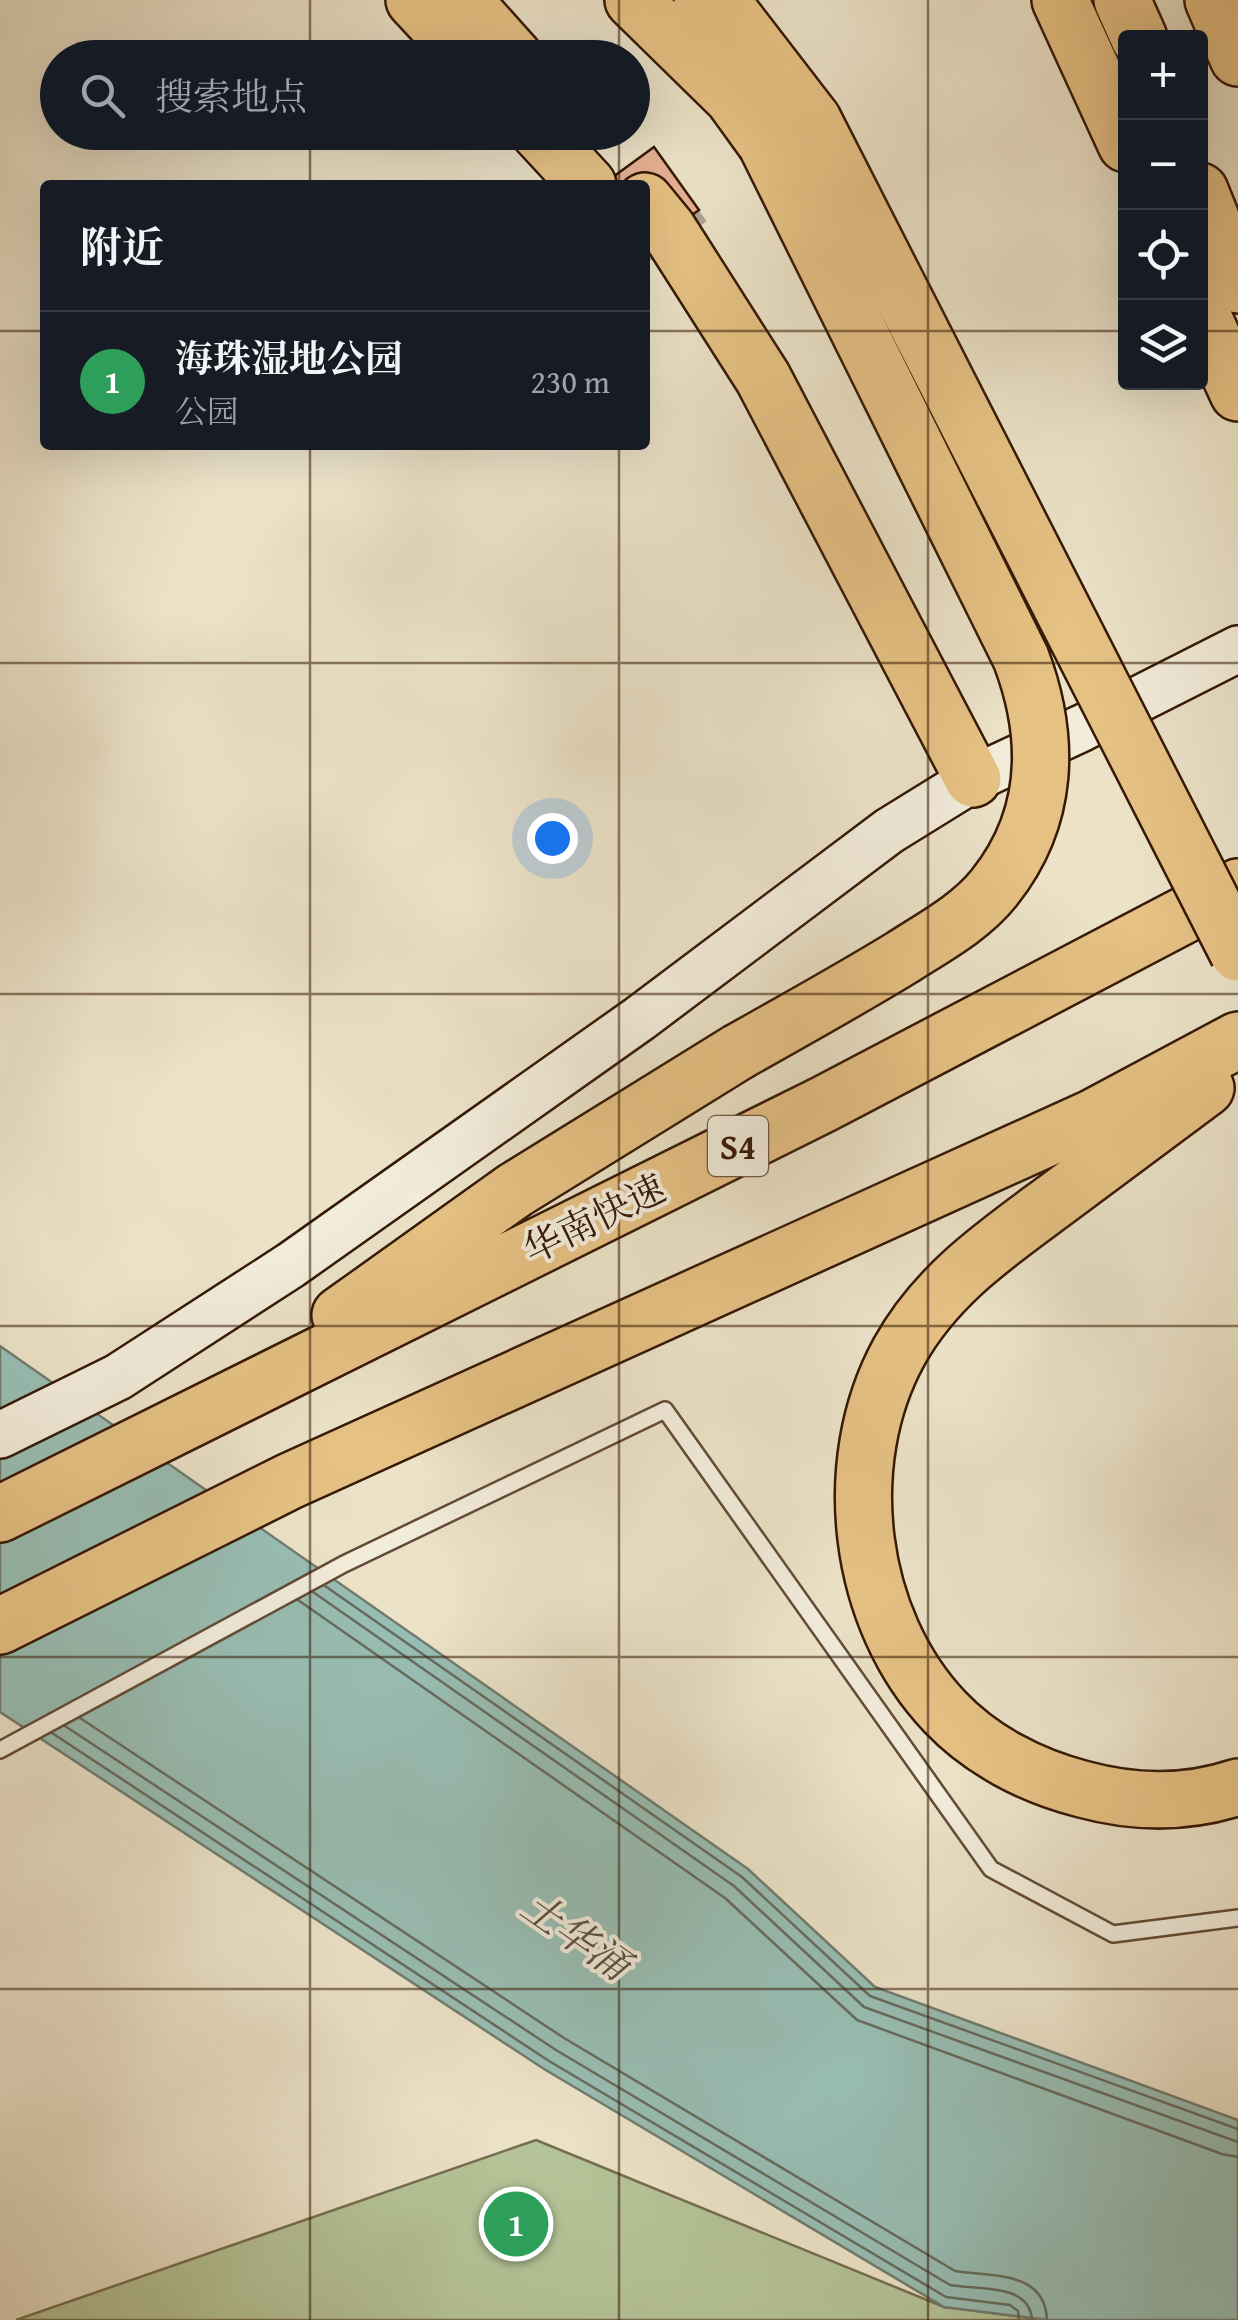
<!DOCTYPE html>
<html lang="zh">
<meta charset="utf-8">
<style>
body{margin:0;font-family:"Gentium Book Plus","Noto Serif SC",serif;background:#20242c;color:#f1f3f6}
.controls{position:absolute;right:30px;top:30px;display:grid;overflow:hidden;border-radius:10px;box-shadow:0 10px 40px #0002}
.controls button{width:90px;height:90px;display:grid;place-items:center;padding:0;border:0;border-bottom:2px solid #363941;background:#171b24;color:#f1f3f6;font:50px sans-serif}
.you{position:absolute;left:552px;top:838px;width:35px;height:35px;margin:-25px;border:8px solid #fff;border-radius:50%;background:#1a73e8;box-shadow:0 0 0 15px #1a73e833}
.badge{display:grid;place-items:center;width:65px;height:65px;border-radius:50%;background:#c59692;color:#fff;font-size:32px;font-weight:700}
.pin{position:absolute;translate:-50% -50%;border:5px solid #fff;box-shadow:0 2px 10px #0006}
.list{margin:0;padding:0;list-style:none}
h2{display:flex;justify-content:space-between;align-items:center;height:130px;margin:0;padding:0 40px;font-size:42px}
h2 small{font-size:32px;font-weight:400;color:#9ea1a6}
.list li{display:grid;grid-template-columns:65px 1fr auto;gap:30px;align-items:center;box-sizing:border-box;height:140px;padding:0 40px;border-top:2px solid #363941}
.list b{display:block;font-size:38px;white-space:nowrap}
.list p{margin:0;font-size:32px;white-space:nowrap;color:#9ea1a6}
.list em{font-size:32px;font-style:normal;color:#9ea1a6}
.icon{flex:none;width:55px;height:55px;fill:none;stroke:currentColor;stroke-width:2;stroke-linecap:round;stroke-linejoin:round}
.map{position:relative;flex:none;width:1238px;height:2320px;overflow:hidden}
.search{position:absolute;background:#171b24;box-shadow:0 10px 40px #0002;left:40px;top:40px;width:610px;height:110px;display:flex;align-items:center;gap:25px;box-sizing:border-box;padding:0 35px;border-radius:55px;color:#9ea1a6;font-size:38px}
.panel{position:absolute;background:#171b24;box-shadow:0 10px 40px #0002;left:40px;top:180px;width:610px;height:270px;border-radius:10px}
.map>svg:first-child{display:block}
</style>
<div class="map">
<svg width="1238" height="2320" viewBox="0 0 1238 2320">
<defs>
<filter id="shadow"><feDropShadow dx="6" dy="11" stdDeviation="0" flood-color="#0004"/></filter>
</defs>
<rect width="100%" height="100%" fill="#ebe2c8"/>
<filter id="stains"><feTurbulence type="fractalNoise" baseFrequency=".002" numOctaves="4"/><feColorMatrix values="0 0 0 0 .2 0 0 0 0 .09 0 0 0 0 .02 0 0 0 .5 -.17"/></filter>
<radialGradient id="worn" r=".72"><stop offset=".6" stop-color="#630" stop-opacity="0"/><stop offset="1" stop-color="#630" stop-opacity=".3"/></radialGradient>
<path fill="#b5c498" stroke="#756e4f" stroke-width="2.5" d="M536,2140L944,2307L1049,2320H16Z"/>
<path fill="#98beb4" stroke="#707c6e" stroke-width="2.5" d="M0,1346L748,1869L875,1987L1238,2120V2320H1049L944,2307L544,2069L0,1712Z"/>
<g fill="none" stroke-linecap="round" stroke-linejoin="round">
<path stroke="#666c5d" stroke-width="2.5" d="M325,1586L742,1877L870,1996L1238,2129
M313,1592L734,1886L864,2007L1238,2142
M298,1600L725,1898L857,2020L1222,2154L1238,2157
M80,1718L564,2038L955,2271C991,2277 1045,2270 1047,2320
M65,1726L556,2050L950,2285C978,2290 1030,2283 1032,2320
M52,1733L549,2061L946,2297L1010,2305L1018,2311L1019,2320"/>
</g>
<path fill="#e5b195" stroke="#351906" stroke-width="2.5" filter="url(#shadow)" d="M654,147L699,210L645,249V185H602Z"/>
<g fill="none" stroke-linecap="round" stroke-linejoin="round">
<g stroke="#624b36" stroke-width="20">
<path id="lane" d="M0,1750L344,1564L665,1410L991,1869L1113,1934L1238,1918"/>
</g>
<g stroke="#351906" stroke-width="50">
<path id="secondary" d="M0,1435L118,1377L291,1265L639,1019L889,831L973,779L1082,728L1238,649"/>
</g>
<g stroke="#351906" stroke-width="60">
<path id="highway" d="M414,0L468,58
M463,0L515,58
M633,0L732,97L766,144
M702,0L742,89
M1060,0L1126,144
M1122,0L1139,38
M1213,0L1238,58
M729,11L813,120
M539,132L588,185
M1200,191L1238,285
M645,201L668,229L763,378L973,779
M1200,310L1238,393
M1206,1088C1158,1124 1109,1160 1061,1196C999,1242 937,1283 899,1352C838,1463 857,1620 945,1712C981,1750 1031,1776 1082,1789C1133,1803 1187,1804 1238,1787
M340,1315L515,1190L738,1052
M0,1514L824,1104L1238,887
M0,1626L290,1481L1094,1117L1238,1040"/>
</g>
<use href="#lane" stroke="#f2ecdb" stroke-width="15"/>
<use href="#secondary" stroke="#f2ecdb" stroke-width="45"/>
<use href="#highway" stroke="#e6c184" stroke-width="55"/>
<g stroke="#351906" stroke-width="60" stroke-linecap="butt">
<path id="highway-bridge" d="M813,120L1238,953
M738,1052C793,1021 849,990 903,957C934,937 970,918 994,888C1050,818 1051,738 1021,658L766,144"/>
</g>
<use href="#highway-bridge" stroke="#e6c184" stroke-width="55"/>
</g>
<path fill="none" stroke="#351906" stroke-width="2.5" stroke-opacity="0.55" d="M310,0V58M619,0V58M928,0V2320M310,132V185M619,132V185M0,331H45M645,331H1126M1200,331H1238M310,445V2320M619,445V2320M0,663H1238M0,994H1238M0,1326H1238M0,1657H1238M0,1989H1238"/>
<g text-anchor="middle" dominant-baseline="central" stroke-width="8" stroke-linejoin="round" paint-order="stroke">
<rect fill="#f2ecdb" stroke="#6e5846" stroke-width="2.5" x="708" y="1116" width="60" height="60" rx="8"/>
<g font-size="35" font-weight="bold" fill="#351906">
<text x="738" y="1146">S4</text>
</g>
<g font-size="38" fill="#351906" stroke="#f2ecdb">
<text transform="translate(594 1218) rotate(-26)">华南快速</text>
</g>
<g font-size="40" font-style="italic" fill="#585343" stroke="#f2ecdb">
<text transform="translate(576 1935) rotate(35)">土华涌</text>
</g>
</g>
<rect width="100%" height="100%" filter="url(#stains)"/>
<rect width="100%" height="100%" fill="url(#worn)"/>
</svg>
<div class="controls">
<button>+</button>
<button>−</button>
<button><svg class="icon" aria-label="locate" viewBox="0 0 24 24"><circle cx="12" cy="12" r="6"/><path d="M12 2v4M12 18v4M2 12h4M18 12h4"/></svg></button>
<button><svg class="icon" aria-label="layers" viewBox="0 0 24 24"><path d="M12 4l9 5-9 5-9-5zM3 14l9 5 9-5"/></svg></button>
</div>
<div class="you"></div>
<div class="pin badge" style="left:516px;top:2224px;background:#2e9e5b">1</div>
<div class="search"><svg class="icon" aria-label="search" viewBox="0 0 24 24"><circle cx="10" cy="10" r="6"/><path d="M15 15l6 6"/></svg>搜索地点</div>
<section class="panel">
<h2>附近<small></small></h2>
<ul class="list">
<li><span class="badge" style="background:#2e9e5b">1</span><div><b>海珠湿地公园</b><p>公园</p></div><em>230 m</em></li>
</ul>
</section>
</div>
